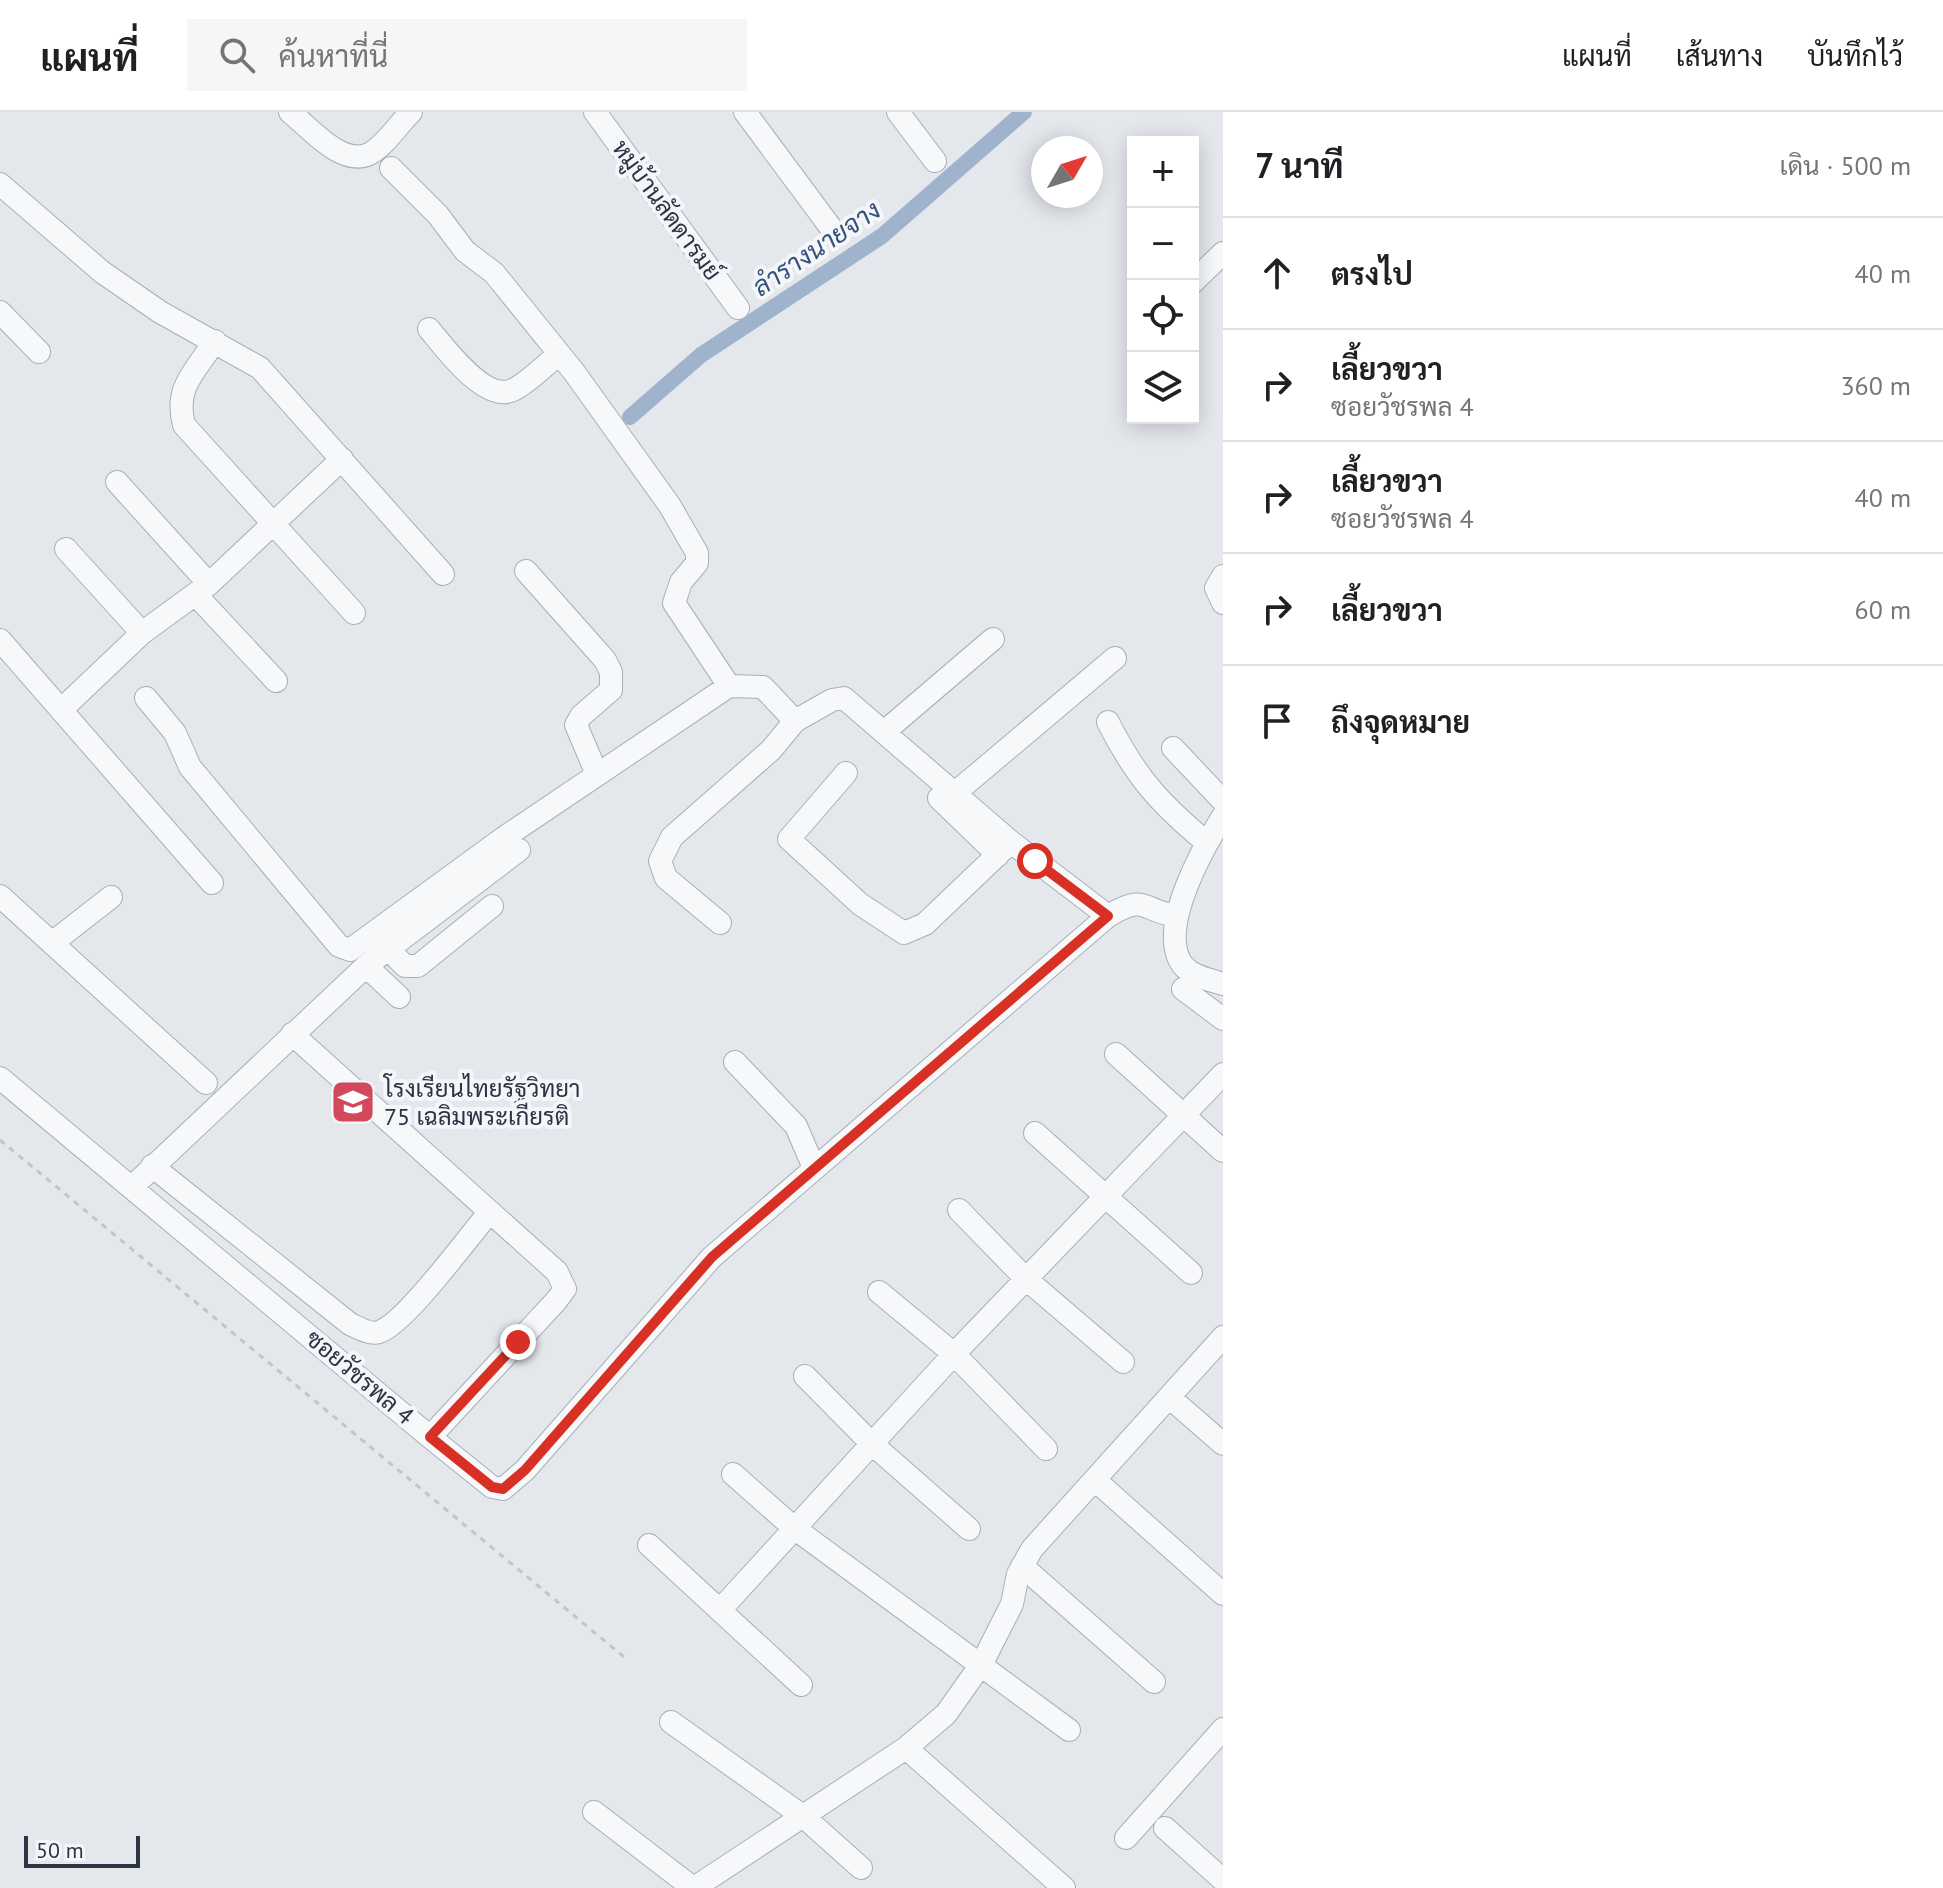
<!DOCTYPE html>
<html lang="th">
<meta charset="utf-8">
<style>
body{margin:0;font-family:"PT Sans",Sarabun,sans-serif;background:#f6f6f6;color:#202124}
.controls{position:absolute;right:24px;top:24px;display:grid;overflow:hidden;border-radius:0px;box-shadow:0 4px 20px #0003}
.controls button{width:72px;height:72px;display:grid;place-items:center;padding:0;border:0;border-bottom:2px solid #e0e0e0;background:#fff;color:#202124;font:40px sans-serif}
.compass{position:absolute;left:1031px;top:24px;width:72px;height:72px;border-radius:50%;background:#fff;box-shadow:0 4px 20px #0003;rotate:51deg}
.scale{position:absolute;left:24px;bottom:20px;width:116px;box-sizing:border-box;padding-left:8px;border:4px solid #2b3445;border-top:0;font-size:22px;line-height:28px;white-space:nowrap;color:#2b3445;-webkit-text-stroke:6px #f4f6f9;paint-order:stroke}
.stop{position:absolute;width:24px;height:24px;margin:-18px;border:6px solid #d93025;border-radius:50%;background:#fff}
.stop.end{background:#d93025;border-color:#fff;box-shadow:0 2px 8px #0008}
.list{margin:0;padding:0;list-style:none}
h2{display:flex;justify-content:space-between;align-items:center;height:104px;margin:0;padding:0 32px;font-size:34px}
h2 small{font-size:26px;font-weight:400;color:#757577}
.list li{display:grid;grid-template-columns:52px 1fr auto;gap:24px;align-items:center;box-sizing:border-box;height:112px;padding:0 32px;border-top:2px solid #e0e0e0}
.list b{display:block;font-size:30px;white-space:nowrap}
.list p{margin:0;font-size:26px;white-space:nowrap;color:#757577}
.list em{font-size:26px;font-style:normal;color:#757577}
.icon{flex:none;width:44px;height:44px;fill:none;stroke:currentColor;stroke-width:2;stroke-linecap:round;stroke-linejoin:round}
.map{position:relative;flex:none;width:1223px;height:1776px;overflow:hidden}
header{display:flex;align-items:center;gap:48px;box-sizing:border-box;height:112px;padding:0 40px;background:#fff;border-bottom:2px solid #e0e0e0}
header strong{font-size:38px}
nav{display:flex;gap:44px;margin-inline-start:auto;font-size:28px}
.search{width:560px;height:72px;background:#f6f6f6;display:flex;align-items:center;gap:20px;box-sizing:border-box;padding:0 28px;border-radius:0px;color:#757577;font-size:30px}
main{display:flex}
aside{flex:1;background:#fff}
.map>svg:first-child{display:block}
</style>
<header>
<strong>แผนที่</strong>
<div class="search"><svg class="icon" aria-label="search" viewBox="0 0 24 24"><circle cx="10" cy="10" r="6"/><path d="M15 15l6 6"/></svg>ค้นหาที่นี่</div>
<nav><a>แผนที่</a><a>เส้นทาง</a><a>บันทึกไว้</a></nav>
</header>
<main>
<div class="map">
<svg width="1223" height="1776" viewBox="0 0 1223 1776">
<rect width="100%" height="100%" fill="#e4e7ec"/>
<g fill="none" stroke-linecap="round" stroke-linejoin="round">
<path stroke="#9fb4cc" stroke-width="16" d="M630,305L701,243L882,124L1024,0"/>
<g stroke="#a9aeb7" stroke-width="24">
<path id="minor" d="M290,0C309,15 343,57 371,41C385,33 399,12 411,0
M595,0L738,196
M745,0L834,120
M898,0L935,49
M391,56L438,103L465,139L494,161L574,260L670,394L697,441V451L681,470L674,491L729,574
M0,72L102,160L160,200L260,256L443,462
M1193,170L1223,141
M0,200L39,240
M429,217C445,236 487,294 515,277C531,268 545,253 559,242
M215,229C195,260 174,275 184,313L354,501
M117,370L209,472
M66,437L142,521
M526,459L605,548L611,560V578L581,604L576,613L597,662
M1223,464L1216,476L1223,491
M196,483L276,569
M0,528L212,771
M146,586L175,621L190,655L339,834L350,838L505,725L729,574L763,575L795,609
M61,598L142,521L209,472L342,347
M1108,610C1135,664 1160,692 1206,730
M884,620L993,527
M1173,636L1223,689
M846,661L789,727L860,792L904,821L925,812L1011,730
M955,681L1115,546
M939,686L998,743
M1223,704C1203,736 1160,812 1180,849C1188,864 1208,867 1223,872
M0,784L206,971
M720,811L666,766L660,749L672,725L771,638L795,609L832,588L844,586L1011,730L1108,804
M52,831L111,785
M388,837L405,854H418L492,794
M366,854L399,885
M1183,877L1223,907
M292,922L557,1160L565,1177L556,1189L430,1325
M1116,942L1223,1039
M735,950L796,1014L814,1056
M0,966L430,1325L492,1375L503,1377L525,1358L712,1145L1108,804C1149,779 1143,802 1177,803
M1035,1021L1191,1161
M152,1054L350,1212C359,1216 370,1223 379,1220C405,1212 468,1125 489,1101
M133,1074L366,854L519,738
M959,1098L1026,1167L1123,1250
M879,1180L954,1242L1046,1337
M805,1264L871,1331L969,1417
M1169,1285L1223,1332
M733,1362L794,1416L1069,1618
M1095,1368L1223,1482
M649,1433L801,1573
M1022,1454L1154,1570
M720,1498L954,1242L1223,962
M671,1610L804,1705L861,1756
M906,1636L1064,1776
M594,1700L693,1776
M1165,1716L1223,1768
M1126,1726L1223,1617
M694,1776L906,1636L946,1602L982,1551L1012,1492L1018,1462L1032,1437L1223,1225"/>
</g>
<path stroke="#c2c5cb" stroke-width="3" stroke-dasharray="6 6" stroke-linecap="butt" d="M0,1028L624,1545"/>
<use href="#minor" stroke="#f7f8fa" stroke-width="22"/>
</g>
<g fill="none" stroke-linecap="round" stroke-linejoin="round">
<path stroke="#d93025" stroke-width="10" d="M518,1230L430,1325L492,1375L503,1377L525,1358L712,1145L1108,804L1035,749"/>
</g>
<defs>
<g id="school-square" transform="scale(2.3)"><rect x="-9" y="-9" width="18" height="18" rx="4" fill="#d1495b" stroke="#f4f6f9"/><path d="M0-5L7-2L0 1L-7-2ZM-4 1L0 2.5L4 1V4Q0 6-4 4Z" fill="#fff"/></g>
</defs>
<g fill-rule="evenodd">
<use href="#school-square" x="353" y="990"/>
</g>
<g text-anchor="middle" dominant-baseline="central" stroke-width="8" stroke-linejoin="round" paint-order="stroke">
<g font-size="24" fill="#2b3445" stroke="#f4f6f9">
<text transform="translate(667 98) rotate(54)">หมู่บ้านลัดดารมย์</text>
<text transform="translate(360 1265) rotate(40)">ซอยวัชรพล 4</text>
</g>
<g font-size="24" fill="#2b3445" stroke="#f4f6f9" text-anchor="start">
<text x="384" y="976">โรงเรียนไทยรัฐวิทยา<tspan x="384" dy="28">75 เฉลิมพระเกียรติ</tspan></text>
</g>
<g font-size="26" font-style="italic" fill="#34527a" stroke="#f4f6f9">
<text transform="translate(816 136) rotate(-34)">ลำรางนายจาง</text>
</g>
</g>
</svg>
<div class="controls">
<button>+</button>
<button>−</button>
<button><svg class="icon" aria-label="locate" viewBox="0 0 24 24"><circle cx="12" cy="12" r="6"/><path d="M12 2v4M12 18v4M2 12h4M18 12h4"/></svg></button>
<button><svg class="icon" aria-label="layers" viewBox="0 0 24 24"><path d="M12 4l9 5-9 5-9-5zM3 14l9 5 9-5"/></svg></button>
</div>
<svg class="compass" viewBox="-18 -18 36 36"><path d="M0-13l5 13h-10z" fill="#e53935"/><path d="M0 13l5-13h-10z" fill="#757577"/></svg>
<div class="scale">50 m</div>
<div class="stop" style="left:1035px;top:749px"></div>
<div class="stop end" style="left:518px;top:1230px"></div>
</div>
<aside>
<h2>7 นาที<small>เดิน · 500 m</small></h2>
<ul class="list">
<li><svg class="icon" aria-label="ahead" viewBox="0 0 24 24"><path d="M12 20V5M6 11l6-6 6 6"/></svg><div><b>ตรงไป</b></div><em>40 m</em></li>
<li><svg class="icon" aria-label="right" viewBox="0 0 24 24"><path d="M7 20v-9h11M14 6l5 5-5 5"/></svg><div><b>เลี้ยวขวา</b><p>ซอยวัชรพล 4</p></div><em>360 m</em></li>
<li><svg class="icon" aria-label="right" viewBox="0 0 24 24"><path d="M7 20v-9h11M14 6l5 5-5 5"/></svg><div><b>เลี้ยวขวา</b><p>ซอยวัชรพล 4</p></div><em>40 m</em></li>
<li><svg class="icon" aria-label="right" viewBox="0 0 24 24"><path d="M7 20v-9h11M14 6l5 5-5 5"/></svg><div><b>เลี้ยวขวา</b></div><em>60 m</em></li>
<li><svg class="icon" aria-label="arrive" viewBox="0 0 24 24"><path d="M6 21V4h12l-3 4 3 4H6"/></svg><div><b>ถึงจุดหมาย</b></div></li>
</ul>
</aside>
</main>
